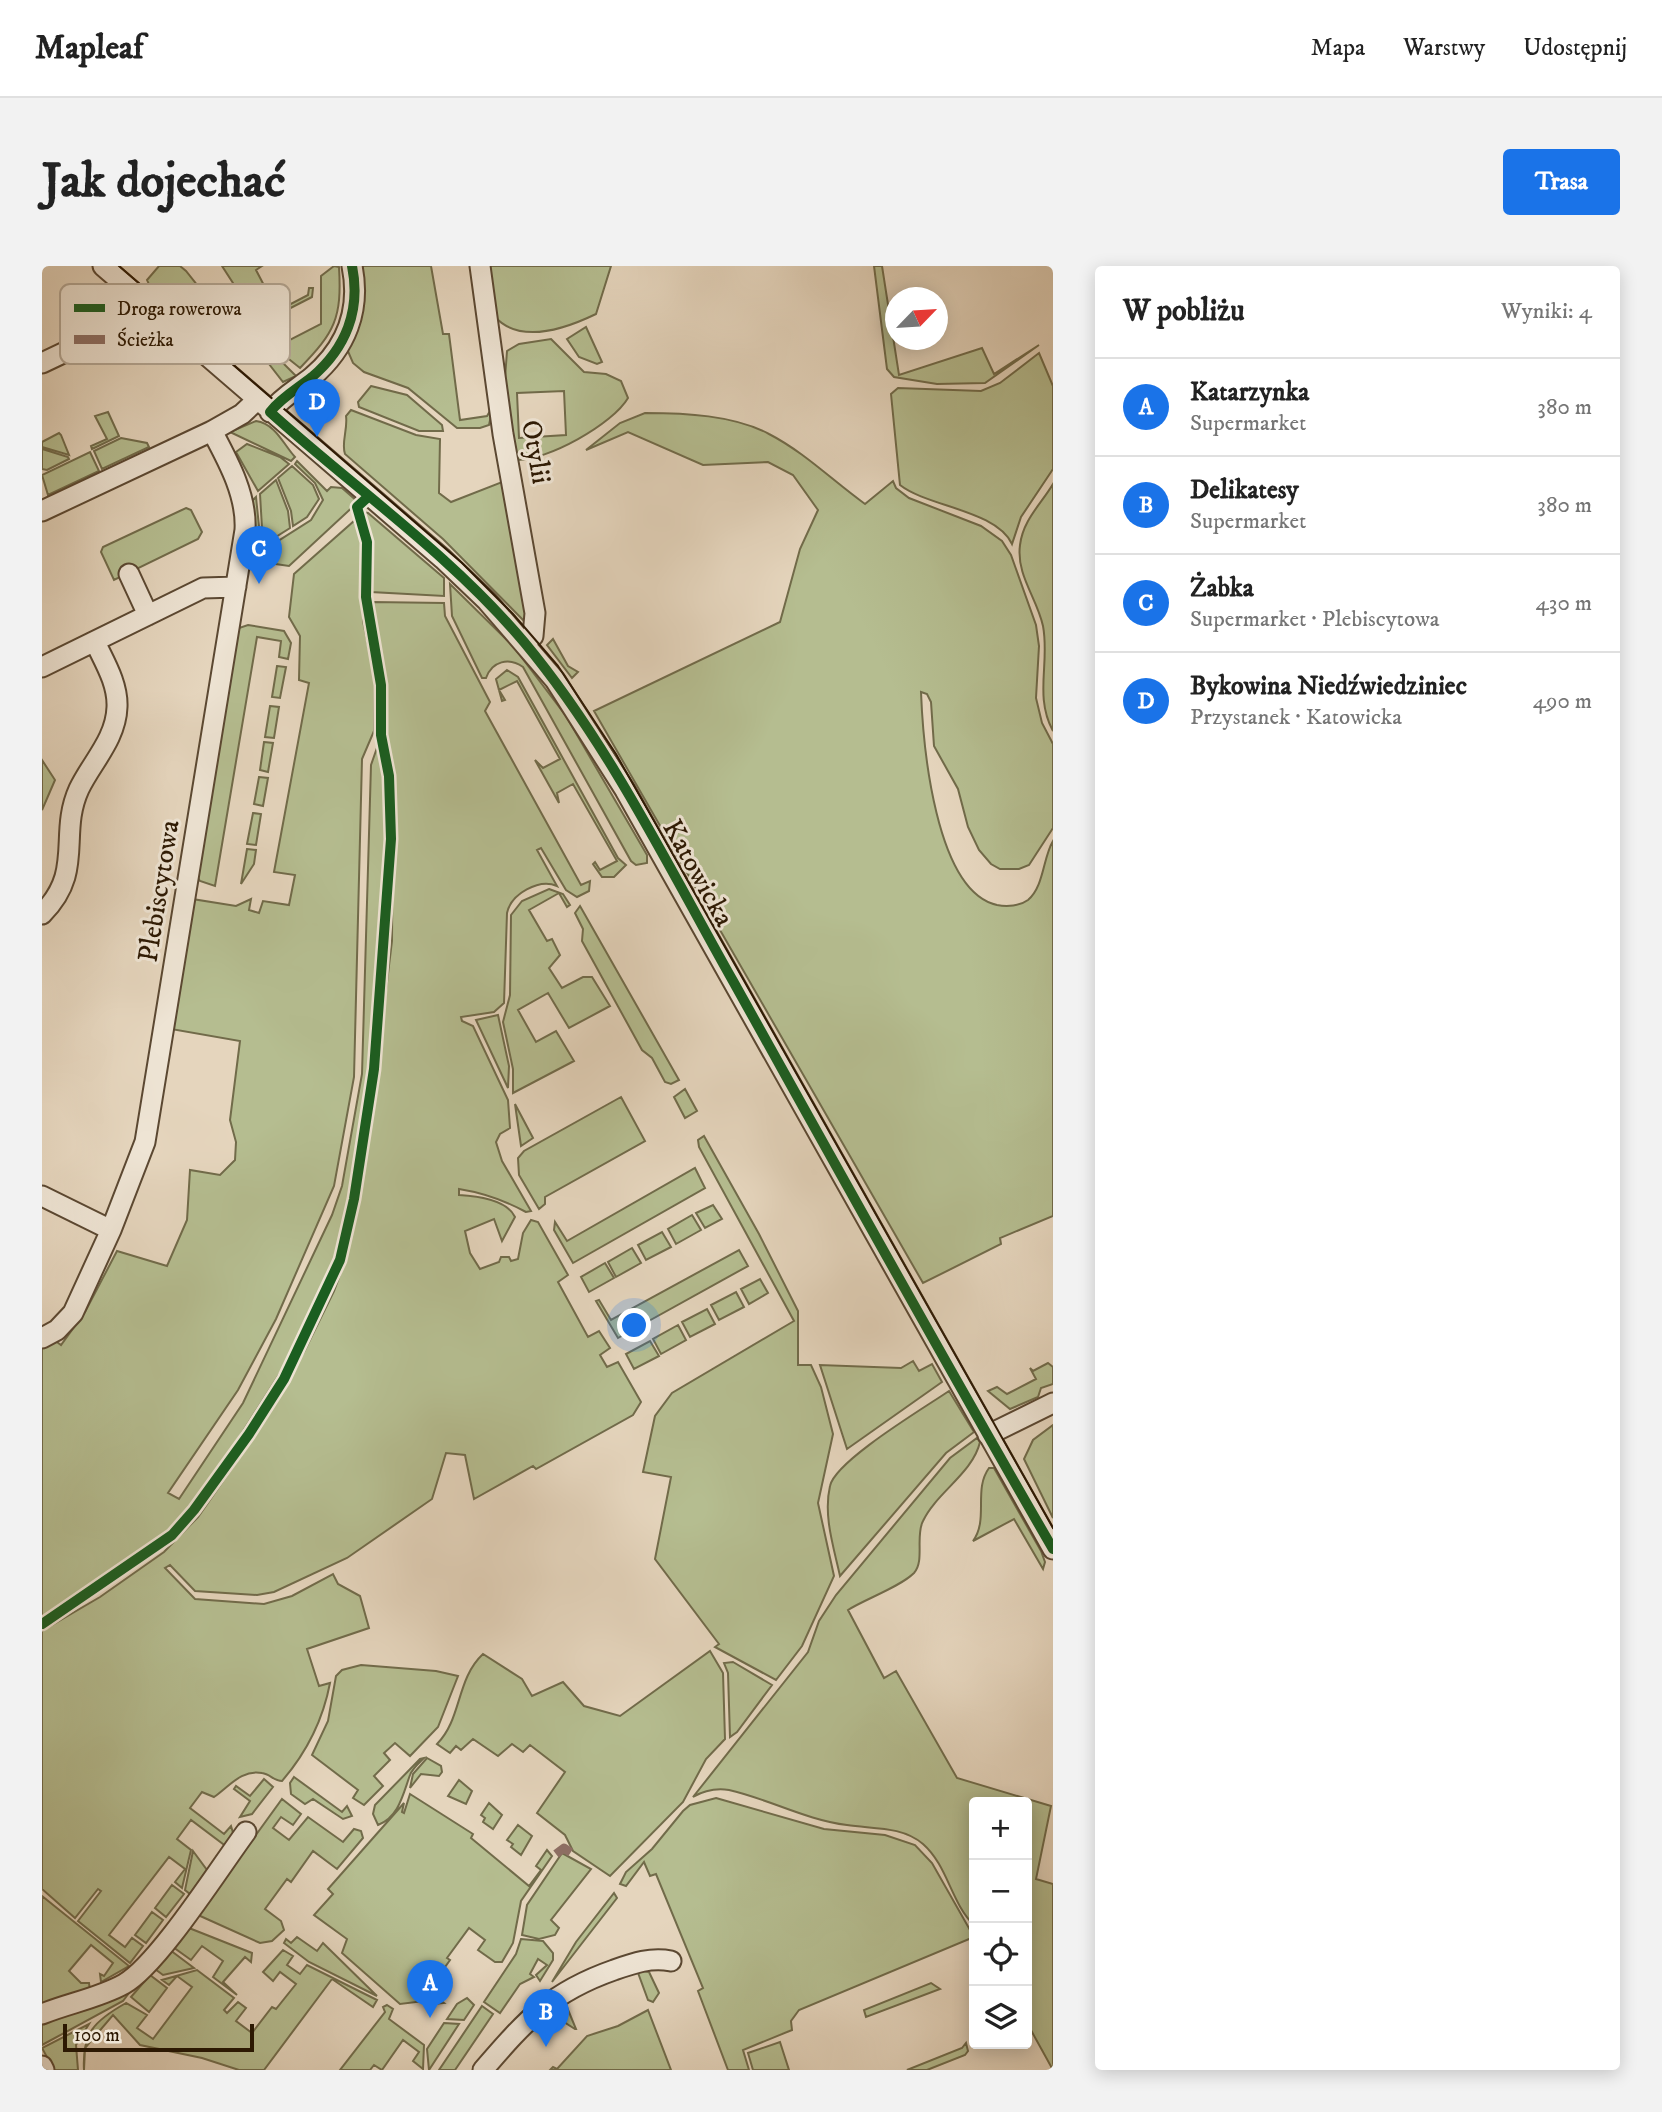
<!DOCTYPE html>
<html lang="pl">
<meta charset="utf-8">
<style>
body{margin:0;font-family:"IM FELL DW Pica",serif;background:#f2f2f2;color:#222}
.controls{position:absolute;right:21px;bottom:21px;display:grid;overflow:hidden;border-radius:7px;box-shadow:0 4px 18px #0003}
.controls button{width:63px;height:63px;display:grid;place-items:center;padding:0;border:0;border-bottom:2px solid #e0e0e0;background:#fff;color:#222;font:35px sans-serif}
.compass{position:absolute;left:843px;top:21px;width:63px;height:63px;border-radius:50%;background:#fff;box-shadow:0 4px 18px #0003;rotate:65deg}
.scale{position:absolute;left:21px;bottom:18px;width:191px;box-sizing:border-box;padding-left:7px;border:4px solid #2d1903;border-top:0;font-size:19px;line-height:24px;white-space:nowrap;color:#2d1903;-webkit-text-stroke:5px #eee4d4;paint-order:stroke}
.you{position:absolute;left:593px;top:1060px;width:24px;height:24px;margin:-18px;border:5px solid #fff;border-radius:50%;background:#1a73e8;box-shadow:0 0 0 10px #1a73e833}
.badge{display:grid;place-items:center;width:46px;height:46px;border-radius:50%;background:#1a73e8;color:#fff;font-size:23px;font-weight:700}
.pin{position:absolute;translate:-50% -58px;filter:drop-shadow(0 2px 4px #0008)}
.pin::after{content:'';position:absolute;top:37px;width:24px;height:21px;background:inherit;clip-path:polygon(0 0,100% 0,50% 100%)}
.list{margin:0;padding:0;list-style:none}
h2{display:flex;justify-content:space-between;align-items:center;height:91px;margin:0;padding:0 28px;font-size:30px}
h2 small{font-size:23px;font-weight:400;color:#767676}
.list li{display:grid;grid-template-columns:46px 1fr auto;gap:21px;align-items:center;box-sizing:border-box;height:98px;padding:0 28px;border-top:2px solid #e0e0e0}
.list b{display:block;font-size:26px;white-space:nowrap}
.list p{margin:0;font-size:23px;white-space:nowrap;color:#767676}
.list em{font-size:23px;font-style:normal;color:#767676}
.icon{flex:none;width:38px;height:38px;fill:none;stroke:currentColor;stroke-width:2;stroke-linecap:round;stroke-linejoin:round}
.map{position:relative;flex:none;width:1011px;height:1804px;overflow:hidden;border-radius:7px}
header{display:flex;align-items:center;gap:42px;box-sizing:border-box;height:98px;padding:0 35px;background:#fff;border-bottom:2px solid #e0e0e0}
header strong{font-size:33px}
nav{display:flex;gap:38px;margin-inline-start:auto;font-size:24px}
.intro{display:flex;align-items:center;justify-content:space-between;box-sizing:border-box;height:168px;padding:0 42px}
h1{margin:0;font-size:49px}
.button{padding:18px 32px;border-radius:7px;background:#1a73e8;color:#fff;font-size:24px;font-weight:700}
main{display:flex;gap:42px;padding:0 42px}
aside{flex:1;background:#fff;border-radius:7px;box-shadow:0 4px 18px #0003}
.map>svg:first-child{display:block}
</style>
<header>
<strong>Mapleaf</strong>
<nav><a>Mapa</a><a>Warstwy</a><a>Udostępnij</a></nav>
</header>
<div class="intro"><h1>Jak dojechać</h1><a class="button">Trasa</a></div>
<main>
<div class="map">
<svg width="1011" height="1804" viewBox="0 0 1011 1804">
<rect width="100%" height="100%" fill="#e5d5bd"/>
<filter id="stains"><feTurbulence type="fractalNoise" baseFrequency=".00286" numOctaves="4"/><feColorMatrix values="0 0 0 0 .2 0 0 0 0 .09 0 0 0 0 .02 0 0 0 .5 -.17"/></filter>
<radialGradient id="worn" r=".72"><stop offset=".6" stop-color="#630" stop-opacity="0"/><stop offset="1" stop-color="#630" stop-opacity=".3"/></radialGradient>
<path fill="#b5bd90" stroke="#716b4a" stroke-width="2" fill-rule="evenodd" d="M117,0H138L144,5L190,63L186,68C158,54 117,47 105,14Z
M180,0H220L214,4L226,27L229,26C220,40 202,40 186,40L200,31Z
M292,0L297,1C300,52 293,66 258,102L228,78L204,69L185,45L217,39L224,51L266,29L267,22H271L270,31L231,51L244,76L279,58V10Z
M315,0H389L401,68H407L418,154L445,150L451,140L447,159L438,162H415L366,122L322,106L311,97L305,83Z
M443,0H569L554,48C525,62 479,79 453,51Z
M832,0H840L857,109L940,82L952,108L997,79L943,117L895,118L852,111L845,103Z
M544,61L560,96L555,98L537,91L525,73Z
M509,73L542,106L564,108L579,115L586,132C571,158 505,195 474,194L462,126L465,85L477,78ZM522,125L524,169L477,172L475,127Z
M213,80L232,88L254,110L241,116Z
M997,87L1011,120V203L979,251L970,278C954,244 886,241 858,219L849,128L856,122L939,125L958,117Z
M268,116L281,132L273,133L259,143L253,132Z
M329,120L365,129L400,159L401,165H377L317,141L316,136Z
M309,144L374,169L398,173L397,227L409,236L460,216L486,359L401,273L303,188C299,177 306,163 304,150Z
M66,146L77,170L50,183L49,180L65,173L53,150Z
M603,147C642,147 692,149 727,168C762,186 791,215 823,238L851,215L854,222L867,232L939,260L960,275L969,289L994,359L997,380L994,432L1000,457L1011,478V562L987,599L977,603H958L949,598L937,584L926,561L916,523L892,480L889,436L885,428L879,426C881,478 893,625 955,639C965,641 978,640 986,634C1002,621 1001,591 1011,575V950L958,972L959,978L881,1017L552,445L738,356L758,283L776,244L751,209L726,196L661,199L586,166L544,184L578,157Z
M214,155C234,158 241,178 253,191L249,195L188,166Z
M17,167L19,169L27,189L0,181V176Z
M79,172L105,177L107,181L60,203L52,185Z
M205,178L238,191L247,198L216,225L194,186Z
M0,183L26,191L27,193L5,204L0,203Z
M48,186L57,205L6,229L0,209Z
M255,195L285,225L289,221L300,222L316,236L247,300L206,294L269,254L281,234L273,217L253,198Z
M250,200L271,219L277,233L265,251L251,260L249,245L236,212Z
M234,214L246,245L248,262L221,279L218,228Z
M1011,218V465C992,430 1008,397 1001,360C995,332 974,309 978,279C981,254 999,238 1011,218Z
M214,231L219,280L205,288L204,241Z
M144,242L149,244L160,266L156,273L72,314L59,286L61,281Z
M320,246L326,247L402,312V330L329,326L328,272Z
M312,255L321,276V355L333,412L332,465L320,493L312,811L292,920L234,1053L196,1124L126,1227L137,1233L201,1137L290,949L300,920L320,808L329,499L336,479L343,502L346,569L341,676L324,841L295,993L259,1074L159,1231L128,1267L44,1328L0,1355V1077L11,1073L19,1079L43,1046L75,985L125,1000L145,954L148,904L178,909L193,894L194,876L188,854L198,775L129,763L150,633L194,640L209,633L207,644L217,647L221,635L247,639L253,609L232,606L267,417L257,414L258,370L247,351L252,308Z
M408,318L471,380L524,450L605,589V597L594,599L589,595L481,401C467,391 450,395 444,412H440L410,350Z
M330,336L402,337L403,350L448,436L443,445L539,619L548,615L547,625L535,631L524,624L499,582L495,584L515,620C497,612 469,628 465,647L462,737L452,746L419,751L420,755L431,760L466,834L468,862L458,868L454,876L460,895L489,945L484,946C462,934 442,927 417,923V929C434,930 465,934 473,951L460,975L452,953L423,965L428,987L438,1003L457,996L459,991H467L469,995L476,993L481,967L489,954L496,956L526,1009L516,1016L546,1071L557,1065L568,1082L558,1089L565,1101L576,1096L599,1136L591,1149L494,1203L491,1200L432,1233L423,1189L404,1187L390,1233L305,1292L232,1326L215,1329L153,1325L128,1299L123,1302L153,1333L222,1338L250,1330L291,1308L296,1318L318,1330L327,1362L265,1383L277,1420L288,1417C281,1454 265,1486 240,1515C232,1515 228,1508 220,1507C199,1503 187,1521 172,1531L160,1526L148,1542L182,1568L189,1560L192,1570L185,1581L149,1554L135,1573L149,1584L140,1622L133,1616L143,1603L127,1591L67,1669L83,1681L90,1672L101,1680L88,1697L36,1655L59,1625L56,1623L33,1652L0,1623V1365L58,1331L122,1286L156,1251L195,1195L262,1086L292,1025L303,995L322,905L350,675L351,502L343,469L341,419L331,368Z
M206,359L242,365L249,377L246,393L237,391L239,375L215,371L173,620L158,615L156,612L194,368L197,362Z
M511,373L526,400L536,406L530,412L505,379Z
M235,400L244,401L238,432L230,431Z
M465,404L476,411L576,592L584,599L572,611H560L551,598L553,596L558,604L575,595L531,518L515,527L517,537L493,494L501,502L518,493L475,415L457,424L463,434L460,435L454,413Z
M228,440L237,441L232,472L223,471Z
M222,476L231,477L226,506L218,504Z
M0,494L13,514L0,544Z
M217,511L226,512L221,540L212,538Z
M211,547L219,548L214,579L205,578Z
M205,583L214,584L212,598L199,618Z
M507,623L521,628L528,639L525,641L517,627L487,644L505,675L510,673L518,689L507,702L520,722L541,711H550L568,740L527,762L506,727L476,744L494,776L514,765L532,795L471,827V803L461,756L468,729L469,649L480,635Z
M538,640L637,814L629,818L623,816L610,792L600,784L540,675L541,663L533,647Z
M456,749L467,800L466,822L434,754Z
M643,823L655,845L643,852L632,831Z
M579,831L603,875L503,931V938L497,943L477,909L476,892L482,885Z
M473,838L491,872L479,880Z
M662,870L717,968L756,1045V1099H769L779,1121L791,1168L776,1237L792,1310L760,1380L734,1414L673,1381L677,1378L613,1293L629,1211L601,1206L613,1150L630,1127L752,1055L657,881L656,874Z
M653,902L663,922L531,997L512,964L513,956L525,975Z
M671,939L680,953L663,962L654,947Z
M650,949L659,964L634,978L626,963Z
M620,966L629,981L604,994L596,979Z
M590,982L599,997L574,1011L566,996Z
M697,984L706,1000L576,1072L554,1035L557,1034L569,1054Z
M563,997L572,1012L547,1026L539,1011Z
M718,1013L726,1027L707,1038L699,1023Z
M694,1026L702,1041L677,1054L669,1039Z
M665,1043L673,1058L648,1071L640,1056Z
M636,1059L644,1074L619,1088L611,1073Z
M608,1075L617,1090L592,1103L584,1088Z
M871,1095L877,1105L890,1098L900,1116L805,1183L778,1099L859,1102Z
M1006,1097L1011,1101V1118L999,1122L996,1131L968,1143L946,1125L955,1121L965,1128L994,1113L988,1102L991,1105Z
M907,1125L932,1166L904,1187L798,1310C792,1282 781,1250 788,1220C793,1195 882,1142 907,1125Z
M1011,1159V1252L982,1193L991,1174Z
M935,1172L938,1176C931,1207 894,1227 881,1255C873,1270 883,1295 872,1307C858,1321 823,1333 806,1344L842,1412L854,1405L915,1512L1009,1540L994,1613L1011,1618V1804L985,1757V1536H932V1659C909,1637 906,1600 881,1578C860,1560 831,1563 805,1559C764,1554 727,1533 687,1524C674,1522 663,1524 651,1531L766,1386L777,1355L794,1329L908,1192Z
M947,1202H952L999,1285L1003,1296L1001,1303L972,1253L931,1275C947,1253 931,1224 947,1202Z
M668,1385L681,1407L683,1473L664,1493L641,1536L568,1610L531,1585L523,1569L495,1547L523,1506L488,1479L481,1486L470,1478L456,1490L431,1473L419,1484L414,1480L408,1487L395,1478C420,1453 414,1413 441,1388L480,1413L490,1430L521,1416L542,1440L578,1450Z
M691,1396L730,1419L695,1466L688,1471L686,1407L682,1397Z
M319,1399L394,1405L416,1410L396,1461L368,1490L353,1477L342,1487L348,1494L332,1510L341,1520L322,1539L311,1532L316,1524L270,1489L286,1455L294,1410L300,1404Z
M382,1492C377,1497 370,1503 368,1509C361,1528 357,1551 336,1559L331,1548L333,1539L378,1493Z
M385,1492L399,1500L400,1506L397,1510L379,1508L368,1522L371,1508Z
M252,1511L300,1546L305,1540L310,1550L301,1553L271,1533L263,1538L249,1528L248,1517Z
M222,1513L231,1521L210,1548L198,1551L208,1535L192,1523L194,1520L208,1530Z
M417,1514L430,1525L424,1538L406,1530Z
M368,1528L431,1568L429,1572L487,1620L499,1604L494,1600L505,1584L510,1590L479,1635L471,1677L460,1696H453L436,1684L443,1674L427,1662L405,1692L408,1694L386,1725L402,1737L391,1738L390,1734L358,1738L300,1687L305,1673L272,1649L291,1628L286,1623L362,1537L360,1546L362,1547Z
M674,1532L782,1563L843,1569L873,1579L890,1597L932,1671L757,1744L749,1755L750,1764L701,1784L707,1804H686L656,1725L661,1722L614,1608L608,1610L602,1596L584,1620L578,1618L584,1606L610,1583L641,1545L648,1539Z
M240,1533L259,1548L251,1559L239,1551L231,1562L247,1574L266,1551L301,1576L312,1563L319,1565L321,1572L295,1603L271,1585L249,1616L245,1613L223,1643L239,1655L242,1664L230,1675L218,1677L156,1649Z
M447,1537L460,1549L451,1563L441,1556L443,1552L439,1549Z
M476,1559L490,1570L479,1589L469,1581L471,1578L465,1574Z
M151,1585L165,1604L148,1628L143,1624Z
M520,1587L549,1603L509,1654L517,1662L513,1669L497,1673L480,1669L485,1639Z
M130,1619L142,1628L124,1651L113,1642Z
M572,1627L575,1632L510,1716L534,1676Z
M0,1630L87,1700L59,1716L58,1708L62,1710L71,1697L49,1679L27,1705L39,1717H47L48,1724L0,1738Z
M110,1646L121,1654L104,1677L93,1669Z
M147,1662L210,1687L209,1696L203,1691L181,1716L195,1729L171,1711L181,1695L160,1680L149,1694L131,1681Z
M255,1671L275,1685L281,1677L335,1730L267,1696L242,1677L244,1673L249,1677Z
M479,1673L501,1675L511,1687V1694L498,1715L494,1709L505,1699L496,1693L488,1708L492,1711L478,1718L458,1747L442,1736L474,1688Z
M128,1684L152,1702L121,1709L113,1703Z
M241,1684L251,1690L245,1699L258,1708L265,1699L335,1734L331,1741L290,1713L222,1804H197L160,1792L98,1779L71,1749L43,1782L42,1804C40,1767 52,1755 84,1737L105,1749L95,1762L111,1773L150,1721L135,1710L127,1719L120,1714L155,1704L192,1732L182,1744L185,1747L196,1736L204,1742L194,1755L210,1767L230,1741L234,1743L254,1718L238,1706L231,1715L221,1706Z
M595,1704L607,1706L617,1727L611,1736L606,1734Z
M108,1709L125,1722L107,1746L89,1731Z
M889,1717L898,1723L824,1751L822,1744Z
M90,1723L81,1735L0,1779V1754Z
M425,1732L432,1739L422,1754L405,1753L415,1738Z
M522,1734L534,1763H533L511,1749V1744Z
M345,1739L351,1743L347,1753L382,1779L381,1803L371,1795L377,1786L361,1774L340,1804L332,1799L328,1804H298L343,1746L341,1741Z
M440,1740L451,1748L413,1804H397Z
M606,1744L629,1804H508L511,1801L515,1803L545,1770L576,1760Z
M402,1757L417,1758L387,1804L385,1783Z
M47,1758L34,1779L36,1804H12L0,1782Z
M738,1776L747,1804H711L706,1787Z
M924,1777L926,1785L923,1789L885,1804H865L920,1782Z"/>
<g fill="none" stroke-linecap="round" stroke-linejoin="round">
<g stroke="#5b4832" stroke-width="23">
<path id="minor" d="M61,0L401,293L445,335L513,414L583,524L1011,1283
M438,0L461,168L493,347L491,370L483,376
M0,97L103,48L109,42
M228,146C240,131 255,123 270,111C304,82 319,44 310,0
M0,245L170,165L200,148L215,134
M87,308L106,349
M0,401L161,322L194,321
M0,648C43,605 16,569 37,523C50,496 74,473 75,441C76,418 63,397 53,376
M0,930L69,964
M0,1072L15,1064L31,1047L69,964L103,876L203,264C205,229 186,195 170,165
M946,1169L1011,1137
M0,1748C27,1737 57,1732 82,1718C116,1699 178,1601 204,1566
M0,1800L2,1804
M441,1804C484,1754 509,1726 572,1704C592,1697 609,1691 629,1695"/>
</g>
<use href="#minor" stroke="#eee4d4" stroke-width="19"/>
<path stroke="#2d1903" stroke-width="2" d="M77,0L420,297L471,348L516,400L574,488L1011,1262"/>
<path stroke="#8d6e63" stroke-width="9" stroke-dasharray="18 9" stroke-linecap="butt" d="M514,1588L522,1582L531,1588"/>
<g stroke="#eee4d4" stroke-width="15">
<path id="cycleway" d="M310,0C319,44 304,82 270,111C255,123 240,131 228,146C312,222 408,288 482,376C567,478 626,600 691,715C797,905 902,1095 1011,1283
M0,1358L130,1269L152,1244L207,1168L242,1113L298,994L312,933L332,803L349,573L347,510L339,469V419L324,331L325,276L315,241L327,230"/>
</g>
<use href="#cycleway" stroke="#1b5e20" stroke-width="10"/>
</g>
<g text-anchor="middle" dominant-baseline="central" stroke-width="6" stroke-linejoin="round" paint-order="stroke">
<g font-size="28" fill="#2d1903" stroke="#eee4d4">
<text transform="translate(494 186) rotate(80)">Otylii</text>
<text transform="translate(656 607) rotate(61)">Katowicka</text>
<text transform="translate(117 625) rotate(-81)">Plebiscytowa</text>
</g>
</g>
<rect x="18" y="18" width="230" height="80" rx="10" fill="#eee4d4" stroke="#b4a795" stroke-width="2"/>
<rect x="32" y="38" width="31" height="8" fill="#1b5e20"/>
<rect x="32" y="69" width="31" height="9" fill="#8d6e63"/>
<g font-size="19" fill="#2d1903">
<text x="75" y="49">Droga rowerowa</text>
<text x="75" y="80">Ścieżka</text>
</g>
<rect width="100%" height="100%" filter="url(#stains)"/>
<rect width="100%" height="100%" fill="url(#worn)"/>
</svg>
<div class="controls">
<button>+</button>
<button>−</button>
<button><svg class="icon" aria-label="locate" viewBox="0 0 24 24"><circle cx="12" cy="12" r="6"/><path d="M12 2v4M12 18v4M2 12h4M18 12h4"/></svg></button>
<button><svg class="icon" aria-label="layers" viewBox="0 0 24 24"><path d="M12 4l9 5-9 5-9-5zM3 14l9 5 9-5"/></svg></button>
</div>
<svg class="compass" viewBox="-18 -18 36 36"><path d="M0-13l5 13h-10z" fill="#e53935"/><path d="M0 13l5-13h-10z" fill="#767676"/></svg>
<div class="scale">100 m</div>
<div class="you"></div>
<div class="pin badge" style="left:388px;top:1752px">A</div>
<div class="pin badge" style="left:504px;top:1781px">B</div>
<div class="pin badge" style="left:217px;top:318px">C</div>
<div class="pin badge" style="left:275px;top:171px">D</div>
</div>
<aside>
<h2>W pobliżu<small>Wyniki: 4</small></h2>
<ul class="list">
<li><span class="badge">A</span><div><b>Katarzynka</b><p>Supermarket</p></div><em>380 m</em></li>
<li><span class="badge">B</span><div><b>Delikatesy</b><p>Supermarket</p></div><em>380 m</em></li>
<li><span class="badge">C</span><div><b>Żabka</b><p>Supermarket · Plebiscytowa</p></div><em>430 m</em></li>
<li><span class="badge">D</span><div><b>Bykowina Niedźwiedziniec</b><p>Przystanek · Katowicka</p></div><em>490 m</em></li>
</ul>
</aside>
</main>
